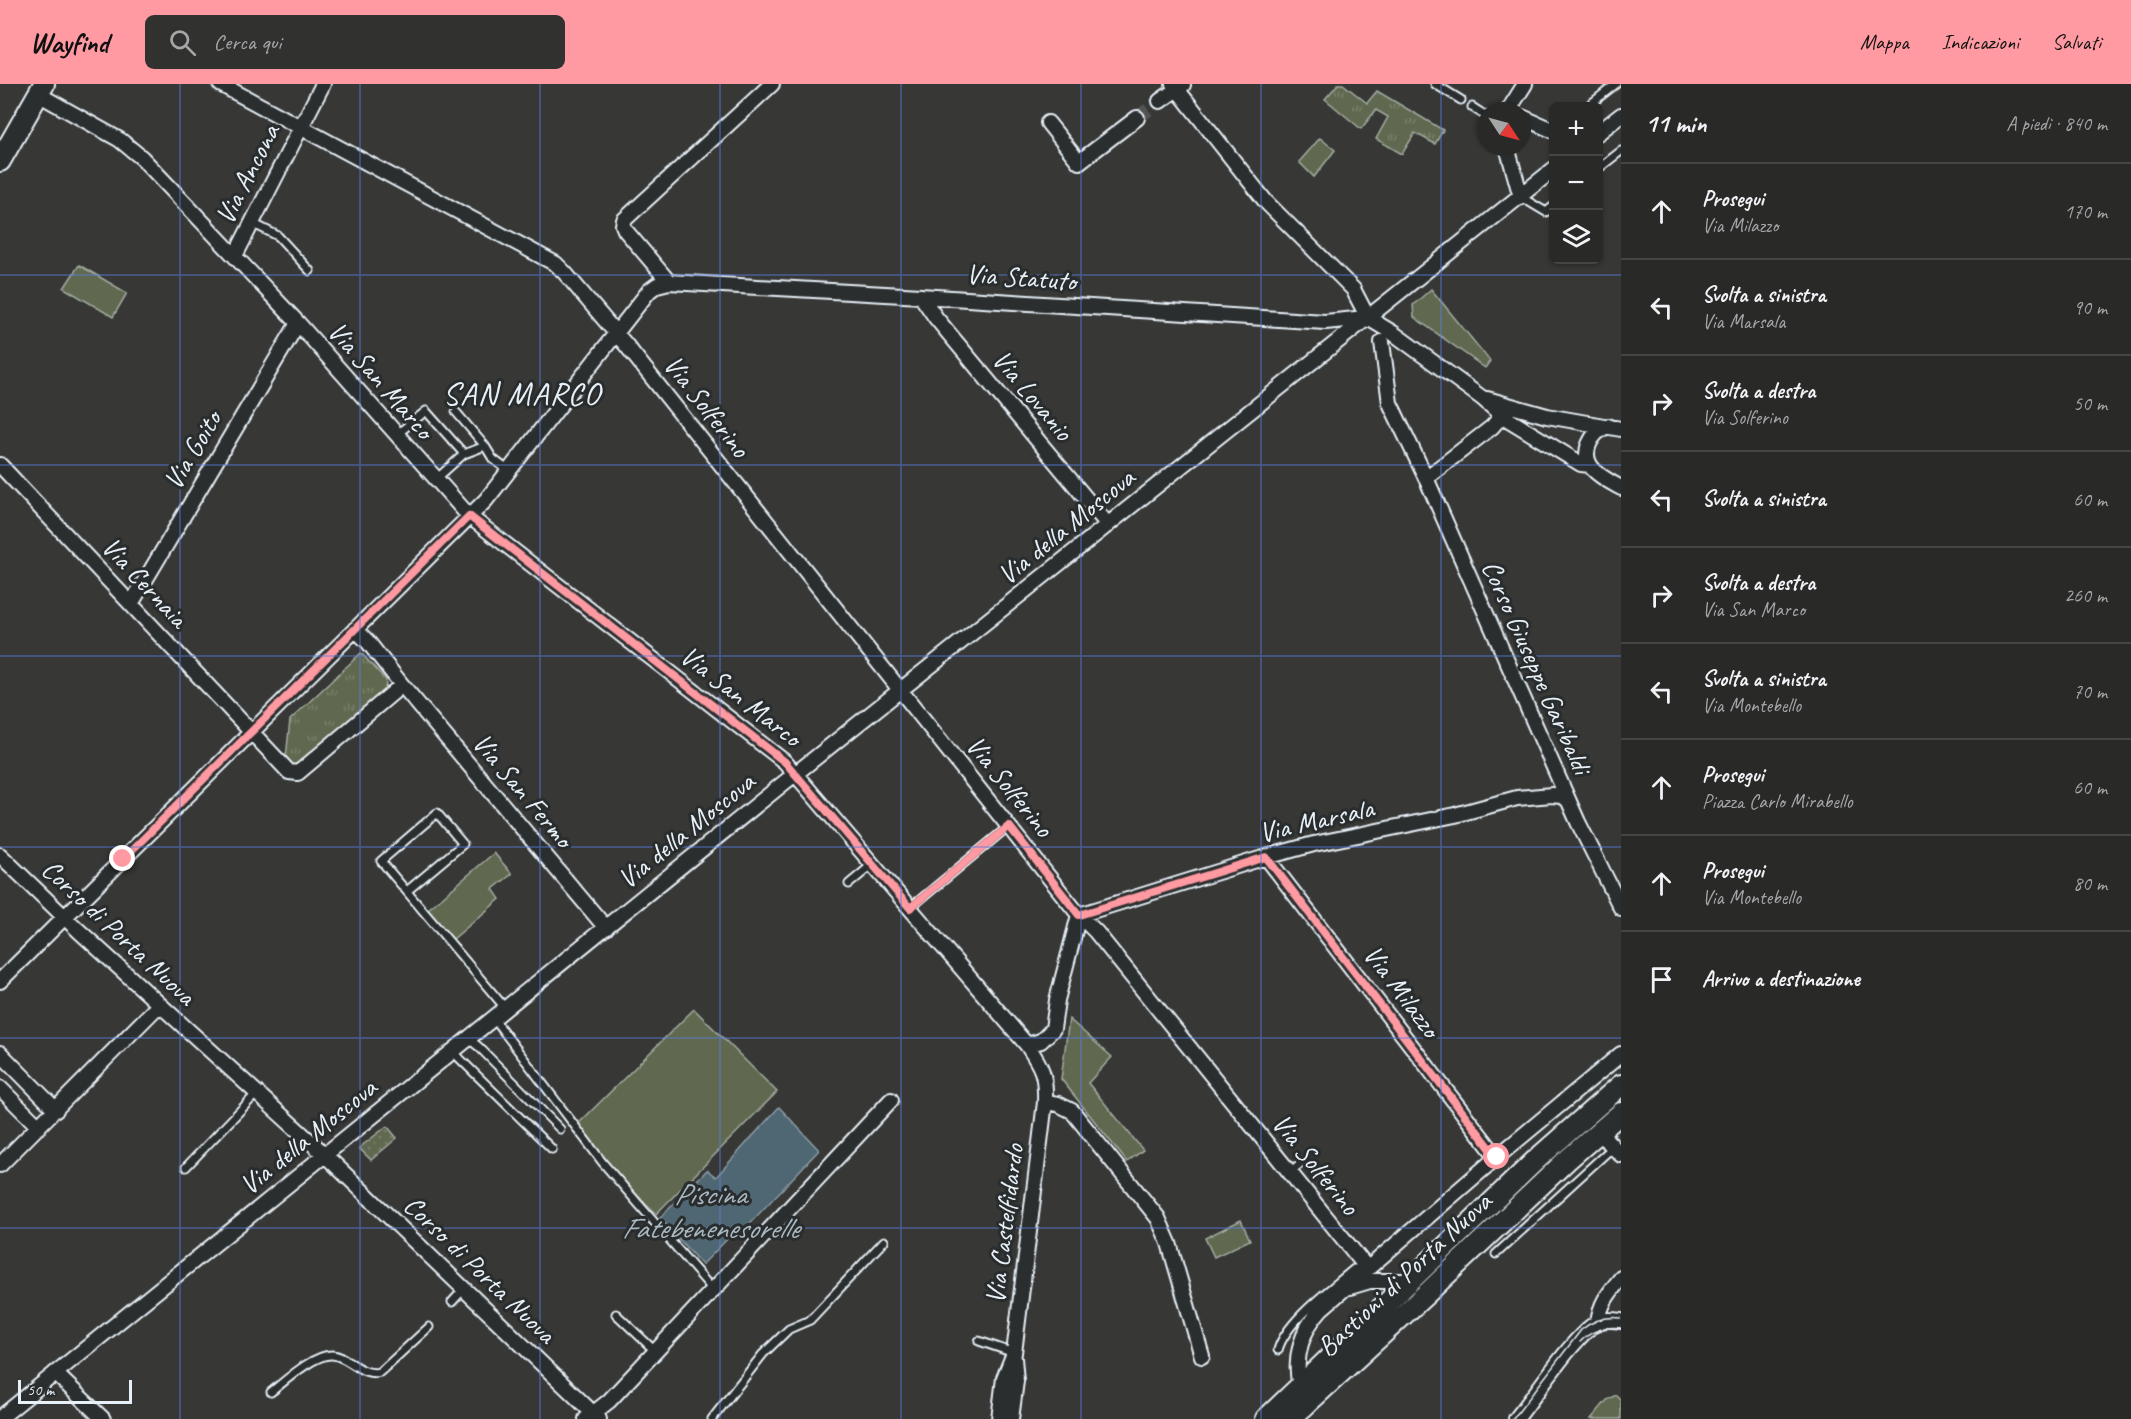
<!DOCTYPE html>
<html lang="it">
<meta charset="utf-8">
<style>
body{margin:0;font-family:Caveat,sans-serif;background:#313130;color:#f1f3f6}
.controls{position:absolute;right:18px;top:18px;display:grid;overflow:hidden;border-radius:9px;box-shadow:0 2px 4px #0004}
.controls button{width:54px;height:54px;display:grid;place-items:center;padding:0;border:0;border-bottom:2px solid #454545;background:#292928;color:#f1f3f6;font:30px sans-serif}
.compass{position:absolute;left:1477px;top:18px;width:54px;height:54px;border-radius:50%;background:#292928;box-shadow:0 2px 4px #0004;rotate:126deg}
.scale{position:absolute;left:18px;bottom:15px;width:114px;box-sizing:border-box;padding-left:6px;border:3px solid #e8f1f8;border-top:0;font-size:16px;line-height:21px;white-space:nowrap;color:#e8f1f8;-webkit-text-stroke:4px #2a2d2e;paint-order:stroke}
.stop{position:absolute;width:18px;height:18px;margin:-14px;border:4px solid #ff9aa2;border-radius:50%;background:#fff}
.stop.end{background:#ff9aa2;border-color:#fff;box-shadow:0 2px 6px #0008}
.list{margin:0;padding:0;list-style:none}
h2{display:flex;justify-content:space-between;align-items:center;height:78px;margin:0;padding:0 24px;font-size:26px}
h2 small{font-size:20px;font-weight:400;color:#a5a6a8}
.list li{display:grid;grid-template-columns:39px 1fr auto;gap:18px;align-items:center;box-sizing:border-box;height:96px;padding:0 24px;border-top:2px solid #454545}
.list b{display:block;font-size:22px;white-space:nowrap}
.list p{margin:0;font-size:20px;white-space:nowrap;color:#a5a6a8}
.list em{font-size:20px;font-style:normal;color:#a5a6a8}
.icon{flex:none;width:33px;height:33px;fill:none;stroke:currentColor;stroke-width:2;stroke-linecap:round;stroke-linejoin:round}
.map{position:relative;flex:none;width:1621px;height:1335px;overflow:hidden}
header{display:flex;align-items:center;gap:36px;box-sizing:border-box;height:84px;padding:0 30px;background:#ff9aa2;color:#111}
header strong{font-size:28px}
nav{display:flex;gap:33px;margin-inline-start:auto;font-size:21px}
.search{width:420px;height:54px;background:#313130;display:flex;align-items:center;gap:15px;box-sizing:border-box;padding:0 21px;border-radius:9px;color:#a5a6a8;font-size:22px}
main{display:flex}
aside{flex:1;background:#292928}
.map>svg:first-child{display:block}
</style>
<header>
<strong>Wayfind</strong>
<div class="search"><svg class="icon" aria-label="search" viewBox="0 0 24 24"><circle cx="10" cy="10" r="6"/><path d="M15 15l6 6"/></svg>Cerca qui</div>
<nav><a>Mappa</a><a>Indicazioni</a><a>Salvati</a></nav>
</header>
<main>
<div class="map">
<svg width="1621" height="1335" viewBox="0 0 1621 1335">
<defs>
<pattern id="grass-dots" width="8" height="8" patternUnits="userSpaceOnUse" patternTransform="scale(1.5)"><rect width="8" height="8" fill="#60694f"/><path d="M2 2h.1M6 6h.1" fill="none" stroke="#777f69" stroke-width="1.8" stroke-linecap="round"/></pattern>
<pattern id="park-tufts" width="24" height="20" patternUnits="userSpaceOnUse" patternTransform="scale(1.5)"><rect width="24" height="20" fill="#60694f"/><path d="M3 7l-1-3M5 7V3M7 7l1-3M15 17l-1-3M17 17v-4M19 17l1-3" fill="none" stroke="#777f69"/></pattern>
</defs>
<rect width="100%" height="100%" fill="#373735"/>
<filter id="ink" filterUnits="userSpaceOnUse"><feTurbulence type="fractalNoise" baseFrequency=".0167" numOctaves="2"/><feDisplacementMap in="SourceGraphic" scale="12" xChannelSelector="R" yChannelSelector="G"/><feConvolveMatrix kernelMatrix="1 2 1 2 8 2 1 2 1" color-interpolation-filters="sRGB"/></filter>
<g filter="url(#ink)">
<path fill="url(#grass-dots)" stroke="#a4ada4" stroke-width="1.5" d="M387,1042L397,1054L371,1076L359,1064Z"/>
<path fill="url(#park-tufts)" stroke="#a4ada4" stroke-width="1.5" d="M1338,0H1343L1367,19L1377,7L1443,46L1435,60L1415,49L1402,70L1376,55L1388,33L1376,26L1361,45L1325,15Z
M361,569L386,596L385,609L295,684L286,674L290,636Z"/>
<path fill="#60694f" stroke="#a4ada4" stroke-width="1.5" d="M1320,54L1335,66L1314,93L1299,78Z
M79,181L127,209L113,233L64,204Z
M1431,205L1490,277L1485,284L1414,233L1413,221Z
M494,769L512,790L493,805L500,815L452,856L427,826Z
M694,925L777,1008L656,1130L572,1046Z
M1069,935L1112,973L1088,999L1143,1066L1127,1078L1061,995Z
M1241,1136L1250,1156L1214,1173L1205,1154Z
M1616,1311L1621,1316V1335H1591L1607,1316Z"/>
<path fill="#4f6673" stroke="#8c9ea8" stroke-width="1.5" d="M779,1023L819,1066L739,1151L735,1147L702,1181L660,1134L707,1086L716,1093Z"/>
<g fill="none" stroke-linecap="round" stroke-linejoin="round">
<path stroke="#525352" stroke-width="14" stroke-dasharray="14 7" stroke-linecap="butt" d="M1137,34L1160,17"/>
<g stroke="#e8f1f8" stroke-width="11">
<path id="lane" d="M1435,0L1461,16
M1588,22L1616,0
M1472,23L1486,32
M1598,85L1621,67
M1521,113L1546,128L1554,122
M252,139L278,152L310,187
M456,328L485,362L493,375L509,387
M396,351L426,327L464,370L485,362
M435,396L464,370
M849,800L873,780
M407,807L463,760L437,729L381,777L506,925
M910,824L1009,742
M494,935L603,1079L713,1206
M469,955L479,963L560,1045
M453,968L552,1065
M186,1083L257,1009
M1290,1088L1301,1079
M1496,1170L1613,1063
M452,1218L464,1205
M616,1230L655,1267
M979,1257L1014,1269
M1278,1266C1286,1237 1331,1205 1354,1185L1365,1184
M271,1308C285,1297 314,1270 332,1271C349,1272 361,1293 380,1288L429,1243
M712,1335L763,1270L789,1245L810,1236L884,1157"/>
</g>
<g stroke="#e8f1f8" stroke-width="18">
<path id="street" d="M220,0L556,180L565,189L626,261L1079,831L1096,848L1367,1184
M1173,0L1266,118L1353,205L1368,234
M38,10L120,56L142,74L298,239L469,432L785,678L1027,961C1042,983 1046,991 1045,1018L1014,1269L1004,1294L999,1335
M1160,17L1183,1
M1508,27L1525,0
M1522,33L1554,47
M1048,39L1079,78L1137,34
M1598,49L1621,31
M1507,63L1521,113
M235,172L323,0
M669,198L625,146L623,141L624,136L772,0
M921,212L936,234L1108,441
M1368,234L1393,249L1482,314L1498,328V336L1492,343L1426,394
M1382,258L1390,319L1426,394L1578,738L1621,824
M1487,315L1547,332L1621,345
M1499,332L1506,334L1581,380L1590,381
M1608,342C1592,348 1579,369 1593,385C1600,393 1612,399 1621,404
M0,381L289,688L298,689L402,601
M131,520L298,239
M355,545L368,558L402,601L606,844
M0,771L78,846L325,1071L599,1335
M1266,773L1497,1073
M1079,831L1266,773L1314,760L1455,731L1517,714L1552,711L1561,712L1567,715
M0,897L486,416L649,207L657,201L669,198L921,212L1325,238L1366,234
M1027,961L1041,957L1053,945L1057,916L1079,831
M0,969L56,1026
M0,1004L39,1043
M1045,1018L1058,1020L1072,1027L1158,1134L1169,1159L1202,1272
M1599,1048L1621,1071
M0,1081L159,921
M1350,1203L1370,1197H1409
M1598,1239C1600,1219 1609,1209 1621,1194
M55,1289L103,1335
M1300,1302C1293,1273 1302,1246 1321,1225L1497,1073L1621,970
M0,1334L780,702L1554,85
M586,1335L609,1317L891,1016
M1011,1335L1016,1297L1014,1274
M1516,1335C1535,1312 1575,1250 1598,1238C1605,1235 1614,1236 1621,1237"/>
</g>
<g stroke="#e8f1f8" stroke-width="24">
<path id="secondary" d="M0,77L44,0
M1266,1335L1537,1075L1621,1001
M1290,1335L1424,1212L1567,1076L1621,1029"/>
</g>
<use href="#lane" stroke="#2a2d2e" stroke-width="7"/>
<use href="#street" stroke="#2a2d2e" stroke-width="14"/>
<use href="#secondary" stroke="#2a2d2e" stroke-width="20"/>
<path stroke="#e8f1f8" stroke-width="1.5" d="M1580,1258C1592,1246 1605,1242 1621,1244
M1513,1335L1581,1246C1593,1236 1606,1232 1621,1234"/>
</g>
</g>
<g fill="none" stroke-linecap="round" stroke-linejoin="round" filter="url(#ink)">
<path stroke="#ff9aa2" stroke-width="8" d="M123,775L469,432L785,678L910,824L1009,742L1079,831L1266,773L1497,1073"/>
</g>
<path fill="none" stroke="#5a7fe2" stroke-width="1.5" stroke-opacity="0.55" d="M180,0V1335M360,0V1335M540,0V1335M720,0V1335M901,0V1335M1081,0V1335M1261,0V1335M1441,0V1335M0,191H1621M0,381H1621M0,572H1621M0,763H1621M0,954H1621M0,1144H1621"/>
<g text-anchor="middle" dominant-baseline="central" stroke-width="6" stroke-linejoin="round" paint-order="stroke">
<g font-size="28" fill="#e8f1f8" stroke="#2a2d2e">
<text transform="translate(247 90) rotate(-63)">Via Ancona</text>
<text transform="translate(1021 193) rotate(4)">Via Statuto</text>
<text transform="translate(381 296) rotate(49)">Via San Marco</text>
<text transform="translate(1033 311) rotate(50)">Via Lovanio</text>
<text transform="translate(707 322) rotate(52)">Via Solferino</text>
<text transform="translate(192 366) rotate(-59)">Via Goito</text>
<text transform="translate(1066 442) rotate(-39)">Via della Moscova</text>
<text transform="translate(145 498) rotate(47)">Via Cernaia</text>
<text transform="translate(1537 583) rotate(66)">Corso Giuseppe Garibaldi</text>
<text transform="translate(741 612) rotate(38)">Via San Marco</text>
<text transform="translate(1010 702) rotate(51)">Via Solferino</text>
<text transform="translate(523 706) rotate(50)">Via San Fermo</text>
<text transform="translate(1316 736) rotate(-13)">Via Marsala</text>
<text transform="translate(686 746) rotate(-39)">Via della Moscova</text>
<text transform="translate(119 848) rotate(43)">Corso di Porta Nuova</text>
<text transform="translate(1402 907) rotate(53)">Via Milazzo</text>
<text transform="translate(308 1052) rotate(-39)">Via della Moscova</text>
<text transform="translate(1316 1080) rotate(51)">Via Solferino</text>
<text transform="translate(1004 1140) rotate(-83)">Via Castelfidardo</text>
<text transform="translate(480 1185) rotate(44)">Corso di Porta Nuova</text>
<text transform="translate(1404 1190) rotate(-43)">Bastioni di Porta Nuova</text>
</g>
<g font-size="30" font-style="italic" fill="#abb9c3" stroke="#2a2d2e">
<text x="710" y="1110">Piscina<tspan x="710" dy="34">Fatebenenesorelle</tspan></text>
</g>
<g font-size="32" letter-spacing="1.5" fill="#e8f1f8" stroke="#2a2d2e">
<text x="522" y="309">SAN MARCO</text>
</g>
</g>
</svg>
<div class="controls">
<button>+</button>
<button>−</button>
<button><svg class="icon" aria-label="layers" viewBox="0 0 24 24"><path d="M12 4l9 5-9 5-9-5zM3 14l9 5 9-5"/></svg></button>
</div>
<svg class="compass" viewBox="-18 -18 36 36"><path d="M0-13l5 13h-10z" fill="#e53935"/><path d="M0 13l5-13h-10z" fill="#a5a6a8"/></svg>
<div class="scale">50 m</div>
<div class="stop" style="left:1497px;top:1073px"></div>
<div class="stop end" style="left:123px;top:775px"></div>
</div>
<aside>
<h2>11 min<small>A piedi · 840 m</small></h2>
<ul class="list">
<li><svg class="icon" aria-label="ahead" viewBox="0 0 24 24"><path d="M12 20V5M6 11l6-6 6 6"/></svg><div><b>Prosegui</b><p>Via Milazzo</p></div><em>170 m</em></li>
<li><svg class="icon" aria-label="left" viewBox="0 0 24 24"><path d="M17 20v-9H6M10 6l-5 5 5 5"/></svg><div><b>Svolta a sinistra</b><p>Via Marsala</p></div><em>90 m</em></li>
<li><svg class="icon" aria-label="right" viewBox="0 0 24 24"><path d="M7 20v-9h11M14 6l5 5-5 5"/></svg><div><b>Svolta a destra</b><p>Via Solferino</p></div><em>50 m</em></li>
<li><svg class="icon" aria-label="left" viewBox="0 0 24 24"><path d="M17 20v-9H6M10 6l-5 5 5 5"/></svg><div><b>Svolta a sinistra</b></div><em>60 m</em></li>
<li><svg class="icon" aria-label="right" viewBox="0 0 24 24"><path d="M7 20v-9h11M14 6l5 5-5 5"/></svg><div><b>Svolta a destra</b><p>Via San Marco</p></div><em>260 m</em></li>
<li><svg class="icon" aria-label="left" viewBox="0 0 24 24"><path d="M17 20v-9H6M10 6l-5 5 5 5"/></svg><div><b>Svolta a sinistra</b><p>Via Montebello</p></div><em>70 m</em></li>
<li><svg class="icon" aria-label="ahead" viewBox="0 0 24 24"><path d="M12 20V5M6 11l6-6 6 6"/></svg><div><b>Prosegui</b><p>Piazza Carlo Mirabello</p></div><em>60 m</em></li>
<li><svg class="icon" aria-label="ahead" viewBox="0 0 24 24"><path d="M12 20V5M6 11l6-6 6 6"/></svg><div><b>Prosegui</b><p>Via Montebello</p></div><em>80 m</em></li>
<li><svg class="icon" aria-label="arrive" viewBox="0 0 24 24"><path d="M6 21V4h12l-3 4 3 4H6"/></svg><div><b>Arrivo a destinazione</b></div></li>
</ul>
</aside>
</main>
